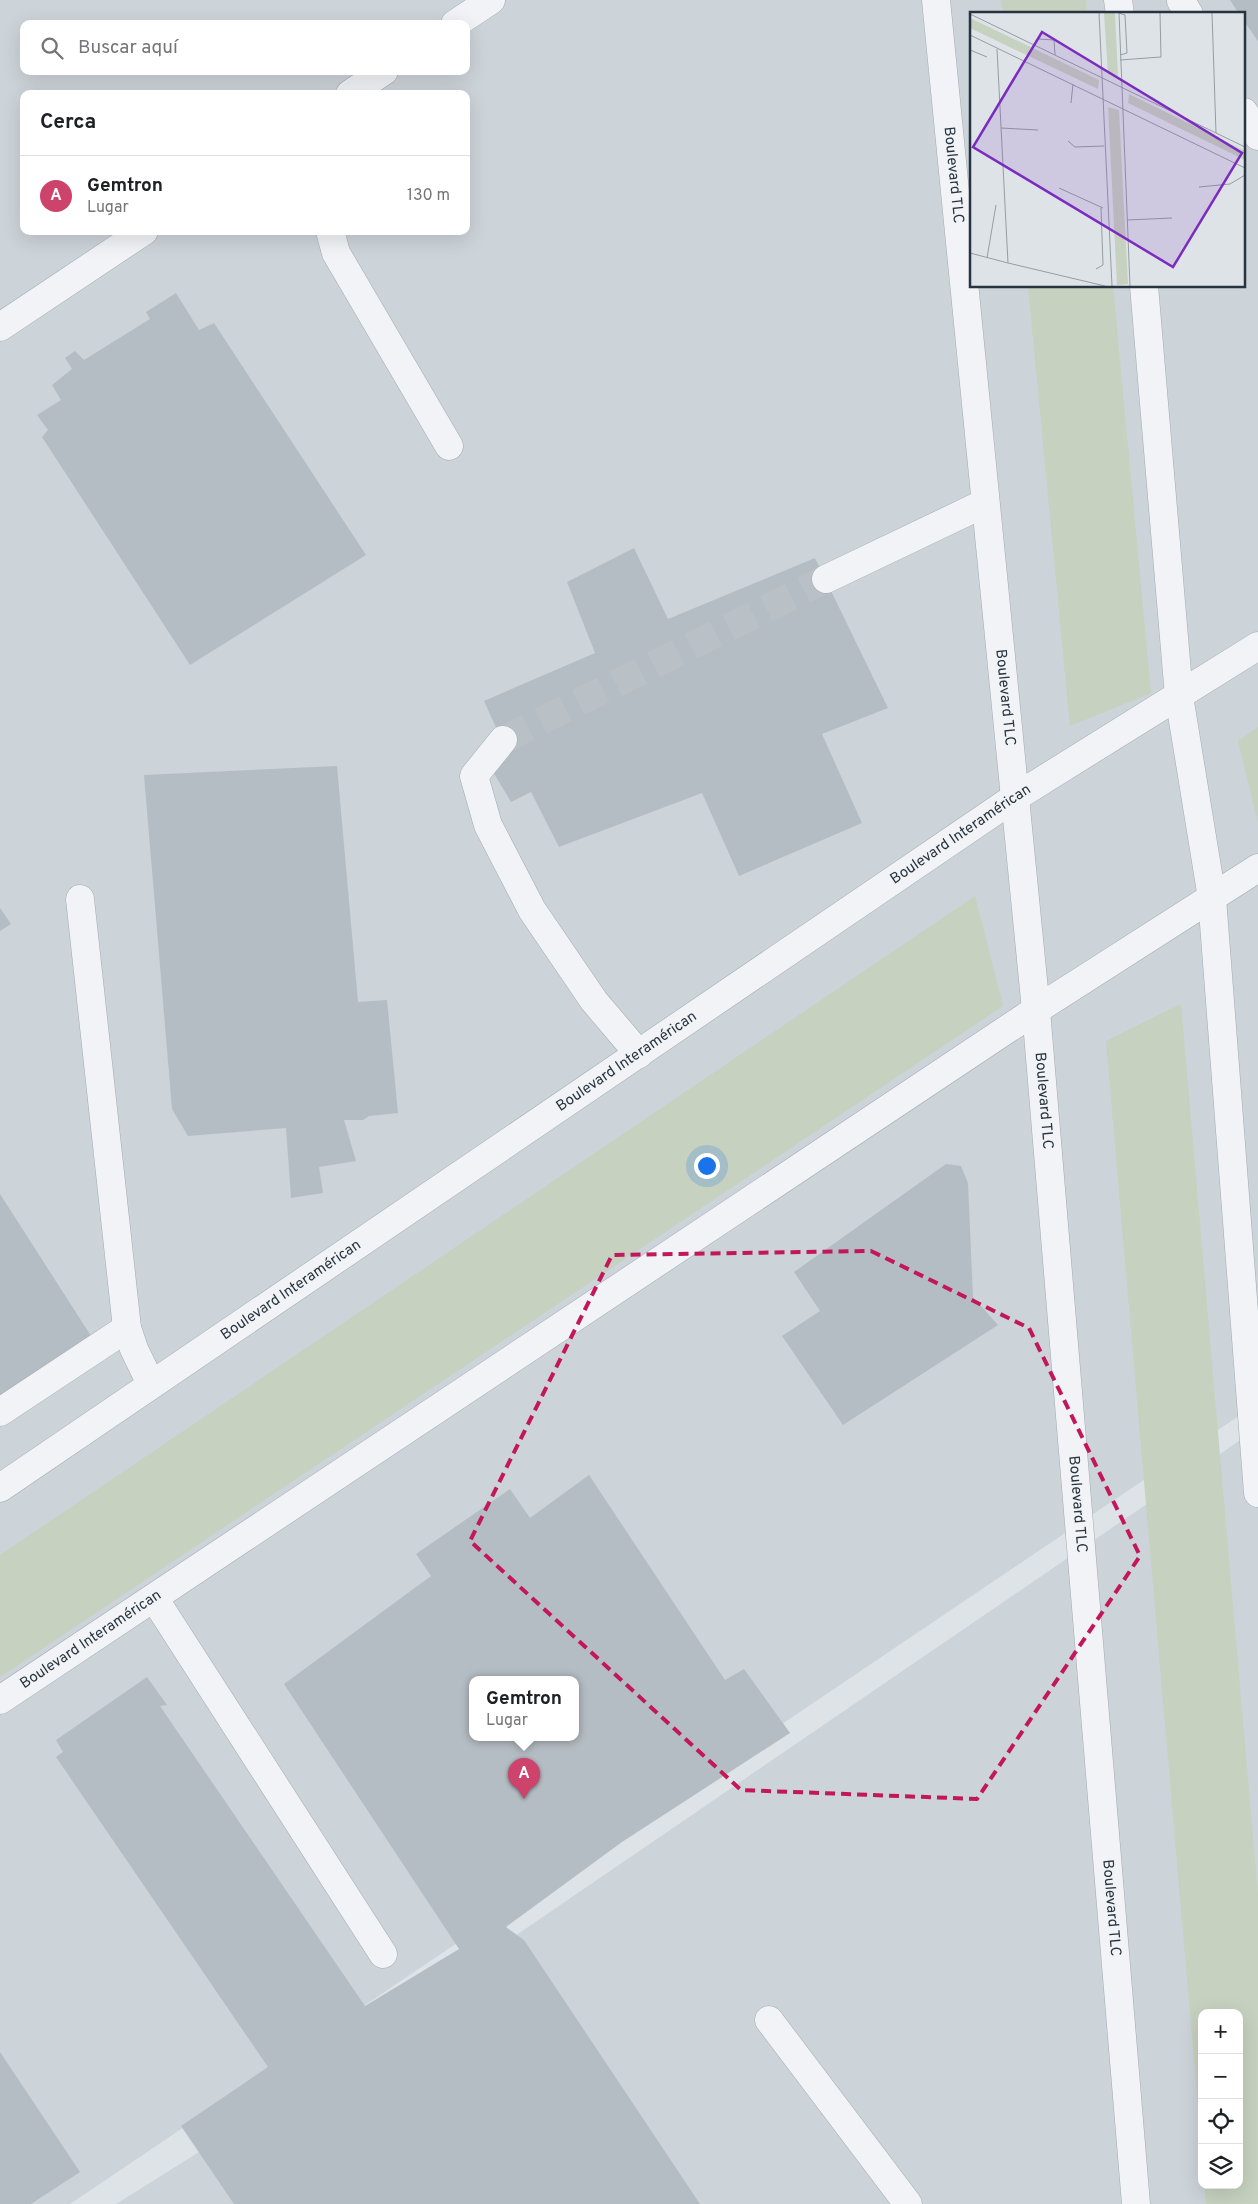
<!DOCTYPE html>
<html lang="es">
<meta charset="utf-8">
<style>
body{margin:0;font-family:Overpass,sans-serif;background:#f2f2f2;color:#202124}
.controls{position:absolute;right:15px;bottom:15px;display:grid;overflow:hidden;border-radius:10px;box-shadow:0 5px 20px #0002}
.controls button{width:45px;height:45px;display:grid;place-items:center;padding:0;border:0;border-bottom:1px solid #e0e0e0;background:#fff;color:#202124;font:25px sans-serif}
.you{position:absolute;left:706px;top:1165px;width:18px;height:18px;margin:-12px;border:4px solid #fff;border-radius:50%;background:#1a73e8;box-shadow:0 0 0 8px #1a73e833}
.badge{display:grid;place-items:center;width:32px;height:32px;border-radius:50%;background:#cd436b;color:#fff;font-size:16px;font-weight:700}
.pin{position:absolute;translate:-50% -41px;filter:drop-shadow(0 1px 2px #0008)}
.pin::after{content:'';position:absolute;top:26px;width:18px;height:15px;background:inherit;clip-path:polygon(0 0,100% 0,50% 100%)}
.popup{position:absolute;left:469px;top:1676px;width:110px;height:65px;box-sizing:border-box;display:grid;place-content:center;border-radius:10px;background:#fff;filter:drop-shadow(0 1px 4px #0005);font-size:16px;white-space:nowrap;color:#757577}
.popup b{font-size:19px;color:#202124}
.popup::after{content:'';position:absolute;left:50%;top:100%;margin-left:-10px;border:10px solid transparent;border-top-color:#fff}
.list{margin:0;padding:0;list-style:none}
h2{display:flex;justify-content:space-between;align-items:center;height:65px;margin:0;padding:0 20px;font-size:21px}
h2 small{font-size:16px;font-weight:400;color:#757577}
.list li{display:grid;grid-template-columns:32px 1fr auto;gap:15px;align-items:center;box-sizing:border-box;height:80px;padding:0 20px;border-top:1px solid #e0e0e0}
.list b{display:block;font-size:19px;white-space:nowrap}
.list p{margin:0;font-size:16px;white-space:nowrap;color:#757577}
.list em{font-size:16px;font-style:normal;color:#757577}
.icon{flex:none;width:28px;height:28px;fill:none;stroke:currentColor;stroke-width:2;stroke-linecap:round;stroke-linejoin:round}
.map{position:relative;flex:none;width:1258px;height:2204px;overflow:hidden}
.search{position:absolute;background:#fff;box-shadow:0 5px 20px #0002;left:20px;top:20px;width:450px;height:55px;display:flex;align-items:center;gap:12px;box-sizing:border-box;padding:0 18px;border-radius:10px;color:#757577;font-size:19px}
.panel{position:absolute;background:#fff;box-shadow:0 5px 20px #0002;left:20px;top:90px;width:450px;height:145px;border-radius:10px}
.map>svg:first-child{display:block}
</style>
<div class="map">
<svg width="1258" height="2204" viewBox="0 0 1258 2204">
<rect width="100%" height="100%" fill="#dee3e8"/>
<path fill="#ccd3d9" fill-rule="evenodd" d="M0,0H1258V1403L70,2204H0ZM972,14H1244V286H972ZM24,24H466V71H24ZM24,94H466V231H24ZM473,1680H575V1738H473Z
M1258,1428V2204H116L199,2152ZM1202,2013H1239V2185H1202Z"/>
<path fill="#c6d1bf" d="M1001,0H1086L1087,14H1003Z
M1028,286H1113L1151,693L1070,726Z
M1258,727V822L1238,741Z
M975,896L1003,1006L0,1677V1555Z
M1181,1004L1258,1895V2204H1206L1204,2185H1239V2013H1202V2153L1106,1041Z"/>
<path fill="#b5bdc4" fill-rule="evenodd" d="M1230,0H1258V41L1244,21V14H1239Z
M176,293L199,330L214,323L366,555L190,665L42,437L48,430L37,415L61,400L52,385L72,369L65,358L75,351L84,360L150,319L146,312Z
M634,548L668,619L815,558L888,708L822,734L862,823L739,876L702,793L559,847L531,792L511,802L492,770L509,756L484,701L595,653L567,582Z
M337,766L358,1002L387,1000L398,1113L369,1116L363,1120H344L356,1161L319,1167L323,1193L291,1198L286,1128L188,1136L172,1109L144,775Z
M0,908L11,924L0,931Z
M946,1164L961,1166L968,1183L973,1297L998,1325L843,1425L782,1336L820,1311L794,1272Z
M0,1194L93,1339L0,1400Z
M589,1475L725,1680L744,1669L790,1733L622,1842L506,1927L524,1940L700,2204H234L181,2126L268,2067L56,1757L63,1752L56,1740L147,1677L167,1705L160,1706L365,2006L459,1949L284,1684L431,1576L416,1554L510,1489L530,1518ZM473,1680H575V1738H473Z
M0,2052L80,2172L31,2204H0Z"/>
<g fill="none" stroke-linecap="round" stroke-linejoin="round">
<path stroke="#b9c0c6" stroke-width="28" stroke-dasharray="28 14" stroke-linecap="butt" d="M503,740L826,579"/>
<g stroke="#a3abb2" stroke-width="29">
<g id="minor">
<path id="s1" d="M936,0L1036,1010L1136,2204"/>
<path d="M1118,0L1120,14"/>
<path d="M1181,1L1189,14"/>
<path d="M455,24L491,0"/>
<path d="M350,94L384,71"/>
<path d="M1244,112L1258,136"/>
<path d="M330,231L336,253L449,446"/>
<path d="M1144,286L1179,696L1212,898L1258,1493"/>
<path d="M0,327L144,231"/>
<path d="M826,579L985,503"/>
<path d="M503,740L474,776L488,825L532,910L594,1001L639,1054"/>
<path d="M80,899L127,1328L134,1349L151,1384"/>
<path d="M0,1412L127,1328"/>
<path id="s2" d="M0,1488L1014,798L1258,646"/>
<path d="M154,1598L383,1954"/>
<path id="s3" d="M0,1700L1036,1010L1258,868"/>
<path d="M769,2020L908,2204"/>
</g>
</g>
<use href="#minor" stroke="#f1f3f6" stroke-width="28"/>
</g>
<path fill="none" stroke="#c2185b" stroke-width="4" stroke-dasharray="10 6" stroke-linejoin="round" d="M871,1251L1029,1328L1140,1556L977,1799L741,1790L470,1541L612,1255Z"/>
<g text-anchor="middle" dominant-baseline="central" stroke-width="4" stroke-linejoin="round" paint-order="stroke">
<g font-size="15" fill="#27333e" stroke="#edf2f5">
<text stroke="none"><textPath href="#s1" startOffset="176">Boulevard TLC</textPath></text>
<text stroke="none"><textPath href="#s1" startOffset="701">Boulevard TLC</textPath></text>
<text stroke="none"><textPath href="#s2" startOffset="1162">Boulevard Interamérican</textPath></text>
<text stroke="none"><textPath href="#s2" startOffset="758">Boulevard Interamérican</textPath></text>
<text stroke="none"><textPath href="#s1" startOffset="1106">Boulevard TLC</textPath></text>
<text stroke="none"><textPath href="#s2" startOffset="352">Boulevard Interamérican</textPath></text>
<text stroke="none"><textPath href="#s1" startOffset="1511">Boulevard TLC</textPath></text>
<text stroke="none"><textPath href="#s3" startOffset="109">Boulevard Interamérican</textPath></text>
<text stroke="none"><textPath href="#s1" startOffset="1916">Boulevard TLC</textPath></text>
</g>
</g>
<g transform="translate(970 12)">
<rect width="275" height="275" fill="#dee3e8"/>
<path d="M134,1H145L148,65L138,62ZM0,6L129,68L128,77L0,16ZM159,82L275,139V148L158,91ZM138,95L149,98L158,272L147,273Z" fill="#c6d1bf"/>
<path fill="none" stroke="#959da4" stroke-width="1" d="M129,1L142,274M149,1L160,274M149,1L155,3L157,41L150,43M242,1L246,121M0,2L275,135M0,23L275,156M68,27L84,28L85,43M27,37L38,251L135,274M0,38L17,45M150,48L191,45L190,1M101,91L103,72M31,116L68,118M98,129L105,135L134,134M229,175L260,172L275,163M89,176L133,196M157,208L202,206M0,241L38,251M17,246L26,193M126,257L133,253L131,196"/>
<path fill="#7b2cbf" fill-opacity="0.15" stroke="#7b2cbf" stroke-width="2.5" d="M72,20L272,141L203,255L3,135Z"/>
<rect width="275" height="275" fill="none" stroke="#27333e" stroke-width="2.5"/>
</g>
</svg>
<div class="controls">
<button>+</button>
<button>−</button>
<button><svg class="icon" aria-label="locate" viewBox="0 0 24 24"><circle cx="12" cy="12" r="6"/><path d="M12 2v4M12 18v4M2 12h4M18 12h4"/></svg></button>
<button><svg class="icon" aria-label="layers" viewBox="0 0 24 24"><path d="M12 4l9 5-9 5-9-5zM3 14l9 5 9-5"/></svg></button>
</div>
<div class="you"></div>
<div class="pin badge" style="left:524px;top:1799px">A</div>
<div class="popup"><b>Gemtron</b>Lugar</div>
<div class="search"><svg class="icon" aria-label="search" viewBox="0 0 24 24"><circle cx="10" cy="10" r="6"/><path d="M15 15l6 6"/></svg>Buscar aquí</div>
<section class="panel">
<h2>Cerca<small></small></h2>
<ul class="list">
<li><span class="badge">A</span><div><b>Gemtron</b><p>Lugar</p></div><em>130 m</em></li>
</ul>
</section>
</div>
